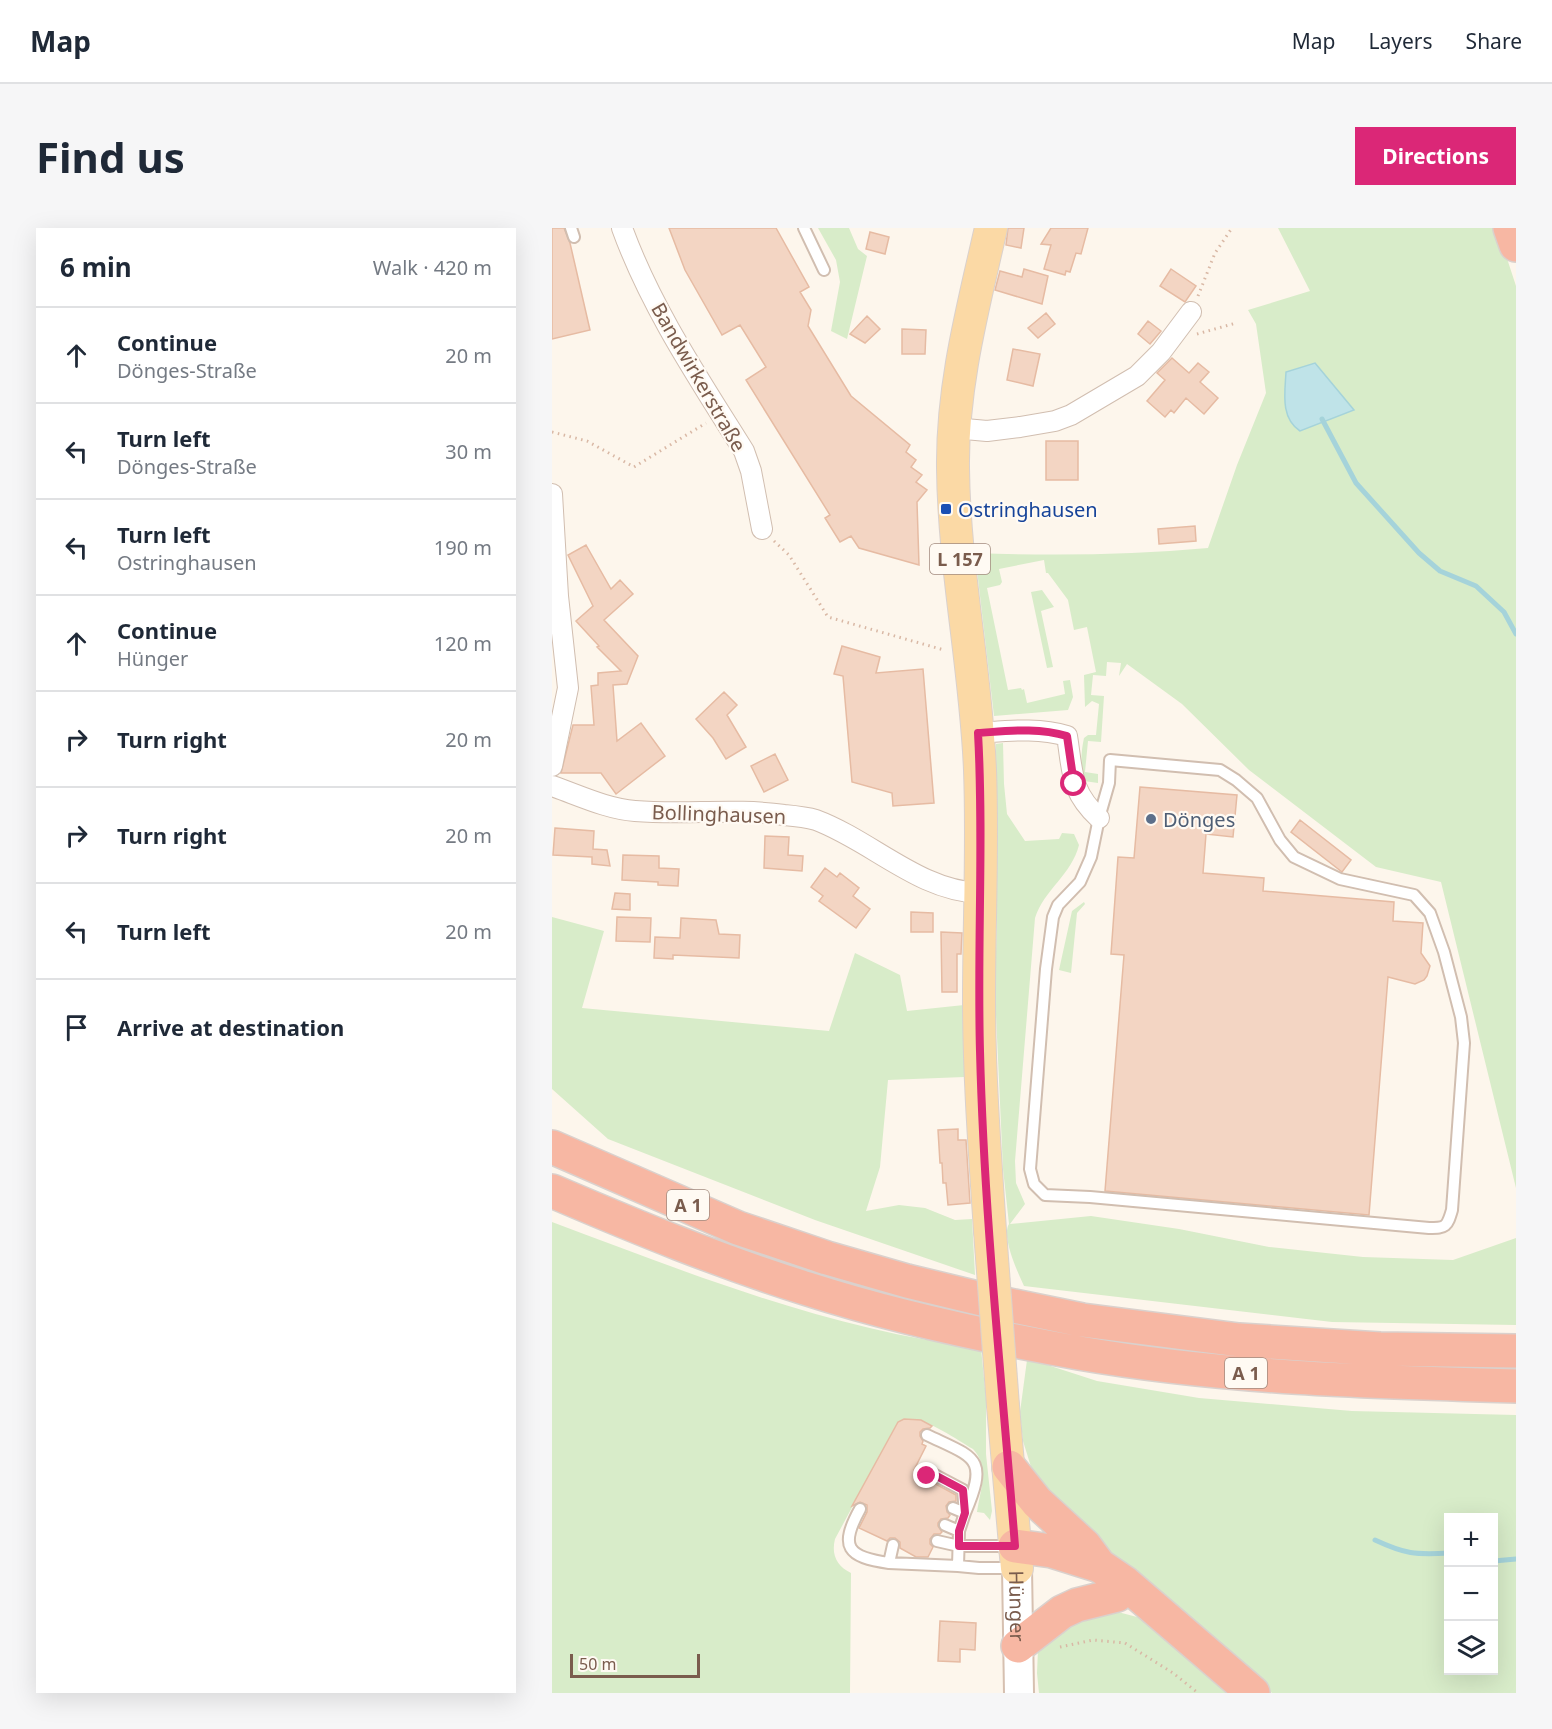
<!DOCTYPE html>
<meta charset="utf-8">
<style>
body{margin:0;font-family:"Noto Sans",sans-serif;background:#f6f6f7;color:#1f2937}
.controls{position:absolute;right:18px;bottom:18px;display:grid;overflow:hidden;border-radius:0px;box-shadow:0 6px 24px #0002}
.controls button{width:54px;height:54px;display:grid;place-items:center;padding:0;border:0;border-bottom:2px solid #e0e1e3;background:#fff;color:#1f2937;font:30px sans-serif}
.scale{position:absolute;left:18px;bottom:15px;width:130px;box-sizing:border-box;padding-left:6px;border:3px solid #7a5c4d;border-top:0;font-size:16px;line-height:21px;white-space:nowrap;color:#7a5c4d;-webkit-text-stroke:4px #fffaf3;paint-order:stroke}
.stop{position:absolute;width:18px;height:18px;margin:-14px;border:4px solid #db2777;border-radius:50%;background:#fff}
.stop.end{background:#db2777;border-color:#fff;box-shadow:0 2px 6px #0008}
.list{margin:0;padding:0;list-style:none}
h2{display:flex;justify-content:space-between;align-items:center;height:78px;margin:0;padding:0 24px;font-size:26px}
h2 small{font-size:20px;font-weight:400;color:#747a83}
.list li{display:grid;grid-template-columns:39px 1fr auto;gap:18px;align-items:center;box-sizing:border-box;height:96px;padding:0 24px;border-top:2px solid #e0e1e3}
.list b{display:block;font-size:22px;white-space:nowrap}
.list p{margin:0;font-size:20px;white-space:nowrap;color:#747a83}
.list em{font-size:20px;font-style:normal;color:#747a83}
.icon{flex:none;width:33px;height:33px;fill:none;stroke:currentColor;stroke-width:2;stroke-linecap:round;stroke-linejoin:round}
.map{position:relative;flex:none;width:964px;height:1465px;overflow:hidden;border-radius:0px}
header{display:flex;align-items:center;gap:36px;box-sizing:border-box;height:84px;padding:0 30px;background:#fff;border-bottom:2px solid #e0e1e3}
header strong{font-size:28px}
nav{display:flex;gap:33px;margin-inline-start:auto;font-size:21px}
.intro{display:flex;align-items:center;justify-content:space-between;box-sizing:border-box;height:144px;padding:0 36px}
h1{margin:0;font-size:42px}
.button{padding:15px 27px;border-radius:0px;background:#db2777;color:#fff;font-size:21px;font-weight:700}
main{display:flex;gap:36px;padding:0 36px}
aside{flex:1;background:#fff;border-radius:0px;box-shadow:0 6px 24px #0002}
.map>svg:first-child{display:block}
</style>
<header>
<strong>Map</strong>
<nav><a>Map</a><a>Layers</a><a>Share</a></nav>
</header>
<div class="intro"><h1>Find us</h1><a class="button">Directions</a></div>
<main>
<aside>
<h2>6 min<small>Walk · 420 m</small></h2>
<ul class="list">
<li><svg class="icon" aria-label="ahead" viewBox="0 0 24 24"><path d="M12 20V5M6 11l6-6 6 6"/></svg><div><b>Continue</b><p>Dönges-Straße</p></div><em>20 m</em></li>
<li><svg class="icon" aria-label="left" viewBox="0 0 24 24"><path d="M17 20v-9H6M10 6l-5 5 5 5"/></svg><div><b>Turn left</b><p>Dönges-Straße</p></div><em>30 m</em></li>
<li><svg class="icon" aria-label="left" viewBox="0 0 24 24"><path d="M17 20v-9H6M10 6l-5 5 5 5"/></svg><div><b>Turn left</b><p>Ostringhausen</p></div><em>190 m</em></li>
<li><svg class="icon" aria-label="ahead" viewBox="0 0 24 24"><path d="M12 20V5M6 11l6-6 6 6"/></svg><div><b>Continue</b><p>Hünger</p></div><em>120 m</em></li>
<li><svg class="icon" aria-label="right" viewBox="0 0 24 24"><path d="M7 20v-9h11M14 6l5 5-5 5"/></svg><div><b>Turn right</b></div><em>20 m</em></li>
<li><svg class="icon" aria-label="right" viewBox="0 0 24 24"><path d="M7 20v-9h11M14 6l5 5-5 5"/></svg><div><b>Turn right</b></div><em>20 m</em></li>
<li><svg class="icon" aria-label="left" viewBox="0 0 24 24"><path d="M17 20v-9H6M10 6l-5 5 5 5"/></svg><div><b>Turn left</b></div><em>20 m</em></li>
<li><svg class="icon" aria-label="arrive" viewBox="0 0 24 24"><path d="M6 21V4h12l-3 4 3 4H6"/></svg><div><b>Arrive at destination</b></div></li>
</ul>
</aside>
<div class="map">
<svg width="964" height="1465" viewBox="0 0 964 1465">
<rect width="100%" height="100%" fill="#fdf6ec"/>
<path fill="#d8ecc9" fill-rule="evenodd" d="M266,0H297L306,21L315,28L295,111L279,103L288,54L284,32Z
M726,0H945L964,58V960L889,654L824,639L697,542L630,476L575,436L567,448L569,435L555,434L554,448L541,447L539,467L552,468L549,514L536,513L533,544L546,546V555L532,553C528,540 529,523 532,510L536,507H544L547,476L540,473L533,479L532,447L544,444L535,399L522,402L516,372L496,345H494L492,332L447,341L450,354L448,357L435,360L456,462L469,460L470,462L472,461L475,475L513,466L511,453L518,452L521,469L516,482L442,488L423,325C501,328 578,327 656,320L685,237L714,165L704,96L696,82L758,63Z
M490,362L502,379L489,383L501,439L495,440L479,364Z
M451,515L452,556L455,586L473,613L507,611L510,605L522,606L527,617C520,646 492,662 483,690L463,933L464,955L473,976L458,996L539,988L627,1001L717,1019L811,1029L901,1032L964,1010V1097L780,1094L472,1058C466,1045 449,1008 457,996L451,941L443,765L445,686L444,516Z
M532,674L533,676L525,685L519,745L507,742L520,683Z
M0,689L52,703L30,780L277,803L303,725L348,747L355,783L412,777V849L336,852L328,939L314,983L347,977L373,980L403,992L420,991L423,1047L263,992L56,911L0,861Z
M0,994C142,1047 278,1102 429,1120L434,1171V1226L440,1283L438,1292L432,1285L425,1284C428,1263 438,1239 421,1221C401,1210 369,1184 346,1194L283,1311C279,1327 285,1338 299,1345L298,1465H0Z
M477,1131L545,1153L647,1170L800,1183L964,1187V1465H720L519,1292L484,1255L471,1213L468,1184L475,1132ZM897,1290H942V1442H897Z
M562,1383L589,1390L684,1465H487L485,1445L486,1421L511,1393Z"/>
<path fill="#bfe3e8" stroke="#a5d3da" stroke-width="1.5" d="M763,135L802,182L748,203C728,190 733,164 734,144Z"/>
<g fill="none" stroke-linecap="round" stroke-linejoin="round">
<path stroke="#a5d3da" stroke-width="5" d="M770,191L804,255L867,325L888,343L924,358L952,384L964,406
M823,1312C853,1326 863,1327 897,1325
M942,1333L964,1331"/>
</g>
<path fill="#f3d5c3" stroke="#e6bba3" stroke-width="1.5" d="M0,0H12L18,15L38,102L0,111Z
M117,0H224L257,59L248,64L259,82L256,98L299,168L358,217L354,224L364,232L359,239L370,247L364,254L375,262L365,274L367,337L307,320L299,308L288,314L273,290L278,287L194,152L214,139L188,97L170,107L133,42Z
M456,0H472L469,20L454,17Z
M499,0H536L529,26L524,25L518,44L514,43L513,47L492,41L499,17L489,16Z
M318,4L337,9L333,26L314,21Z
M472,41L496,48L490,76L443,62L448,43L470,49Z
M619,41L644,58L633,74L608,58Z
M494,85L503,96L486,110L476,100Z
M315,88L328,101L313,115L298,106Z
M596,93L609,103L598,116L586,106Z
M350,101L374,102L373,126H350Z
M461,121L488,126L481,158L455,152Z
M620,130L637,145L646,135L657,144L648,154L666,170L652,186L634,170L622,185L619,182L613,189L595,173L613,152L605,145Z
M494,213H526V252H494Z
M643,298L644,313L607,316L606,301Z
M34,317L59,361L68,352L81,366L52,392L86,428L75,456L61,457L65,513L89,495L113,528L64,566L49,545H9L21,497H42L39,458L46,457V445L69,443L45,419L47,418L24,393L41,378L16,327Z
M290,418L328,429L324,445L371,441L382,575L341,578L340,565L300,554L291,448L282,446Z
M172,464L185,477L175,487L194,519L174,531L161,510L144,491Z
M223,526L236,552L212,564L199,538Z
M588,559L685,567L681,609L654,606L651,645L712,650L711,663L842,674L841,693L871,695L869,725L878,738L875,748L872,752L863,756L836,749L817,987L553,963L572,727L559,726L566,629L582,630Z
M748,592L799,632L790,644L739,604Z
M3,600L42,603L41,621L55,622L58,638L40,636V629L1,627Z
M213,608L237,609L236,627L251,628L250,643L212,640Z
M71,627L107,628V640L127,641L126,658L106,657V654L70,652Z
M273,640L285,649L288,645L307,660L301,668L318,681L304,700L267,673L271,668L259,659Z
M63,665L78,666V682L60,681Z
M359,684L381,685V704H359Z
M65,689L99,690L98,714L64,713Z
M129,690L164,692L167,706L188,707L187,730L121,727V731L102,730L103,709L128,710Z
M389,704L410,705L409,726H405V764H390Z
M406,901V912H414L418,975L396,977L394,955H391L390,935H388L386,902Z
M352,1191L369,1192L380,1198L378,1200L371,1201L368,1204V1208L371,1213L370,1216L374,1218L362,1242L368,1245L369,1253L375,1255L380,1254L404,1267V1273L397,1274L394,1278L395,1284L398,1287L396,1290L389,1291L386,1295V1298L390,1304L388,1306H382L378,1311V1316L381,1319L376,1329H364L348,1320V1314L343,1310H338L335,1313L307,1300L315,1284V1277L308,1274L300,1278L346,1194Z
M388,1393L424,1395L423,1422L408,1421V1434L386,1433Z"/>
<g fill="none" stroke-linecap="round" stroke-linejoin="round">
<g stroke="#d1beb0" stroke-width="14">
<path id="service" d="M19,0L22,9
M252,0L272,42
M558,532L668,542L684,552L705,570L728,612L742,629L788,651L862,667L878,685L892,724L909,789L912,815L900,982C895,999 894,1000 877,1000L538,969L493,967L482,956L478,941L494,741L501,689L506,677L528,654L539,629L547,590L557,555Z
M375,1207C423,1230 437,1229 413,1285L401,1280
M308,1281C287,1319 295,1329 337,1335
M393,1297L407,1303
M385,1313L407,1318H460
M341,1317L337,1335L406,1338L407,1303L413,1285L411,1262L377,1244L375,1248
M406,1338L427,1340H461"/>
</g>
<g stroke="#d1beb0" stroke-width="22">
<path id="minor" d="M70,0C99,80 147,151 192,223L199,243L210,301
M402,200L435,203L468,199L503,193L519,187L585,148L609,124L639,84
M0,266L6,368L16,460L0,538
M426,505C456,503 486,499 515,508C521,545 518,563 547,590
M0,558C26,567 55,581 83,583C133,587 183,580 232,587C243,588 254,589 264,592C320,613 367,663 428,665"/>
</g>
<g stroke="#d6c0b0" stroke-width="32">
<g id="secondary">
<path id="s1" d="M465,1340L467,1465"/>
</g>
</g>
<g stroke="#dad1cd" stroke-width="34">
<path id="primary" d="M438,1003C433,926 427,848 427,770C427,694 431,618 428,542C424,441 402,341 401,240C400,157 421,80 439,0
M451,1178L465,1340"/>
</g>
<g stroke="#dad1cd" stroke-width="36">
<path id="motorway" d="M958,0L964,17
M0,919L186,1000L275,1030L355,1053L438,1073L530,1092L687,1112L828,1121L964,1123
M0,963C84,999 169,1034 256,1061C343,1089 437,1109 527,1125C672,1150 818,1154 964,1158
M457,1239L485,1274L533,1318L547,1337
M463,1318L500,1323L548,1338L573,1355L701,1465
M466,1418L510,1384L525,1377L565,1367"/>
</g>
<path stroke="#d9b8a5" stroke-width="3" stroke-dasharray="1.5 4.5" stroke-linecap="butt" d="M646,68L663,25L680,0
M645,106L684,95
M0,204L35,213L82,239L154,195
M222,313L237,327L276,389L392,422
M508,1419L541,1412L573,1415L621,1445L646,1465"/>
<use href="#service" stroke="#fff" stroke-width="10"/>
<use href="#minor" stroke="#fff" stroke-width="20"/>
<use href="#secondary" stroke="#fff" stroke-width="28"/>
<use href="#primary" stroke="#fbd9a5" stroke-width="32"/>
<use href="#motorway" stroke="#f7b7a3" stroke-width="33"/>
<g stroke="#dad1cd" stroke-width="34" stroke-linecap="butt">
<path id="primary-bridge" d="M438,1003L451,1178"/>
</g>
<use href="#primary-bridge" stroke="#fbd9a5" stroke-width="32"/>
</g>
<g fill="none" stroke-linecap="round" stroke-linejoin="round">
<path stroke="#db2777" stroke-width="8" d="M375,1248L377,1244L411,1262L413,1285L407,1303V1318H463C450,1154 432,988 428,823C425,717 432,611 426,505C456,503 486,499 515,508L522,556"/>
</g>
<rect fill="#1a4fb4" stroke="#fffaf3" stroke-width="2" x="388" y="275" width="12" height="12" rx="3"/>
<circle fill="#5c6f8a" stroke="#fffaf3" stroke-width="2" cx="599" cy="591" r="6"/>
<g text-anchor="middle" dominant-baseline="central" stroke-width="4.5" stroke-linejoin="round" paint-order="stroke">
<g fill="#fffaf3" stroke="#a28b7f" stroke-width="1.5">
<rect x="378" y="316" width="60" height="30" rx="4.5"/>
<rect x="115" y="962" width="42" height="30" rx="4.5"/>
<rect x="673" y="1130" width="42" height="30" rx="4.5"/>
</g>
<g font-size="18" font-weight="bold" fill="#7a5c4d">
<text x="408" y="331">L 157</text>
<text x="136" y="977">A 1</text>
<text x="694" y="1145">A 1</text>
</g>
<g font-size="20" fill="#7a5c4d" stroke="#fffaf3">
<text transform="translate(147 149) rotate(60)">Bandwirkerstraße</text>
<text transform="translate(167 586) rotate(2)">Bollinghausen</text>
<text stroke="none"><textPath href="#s1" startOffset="38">Hünger</textPath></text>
</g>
<g font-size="20" fill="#164399" stroke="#fffaf3" text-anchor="start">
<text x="406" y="281">Ostringhausen</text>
</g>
<g font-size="20" fill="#4e5e75" stroke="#fffaf3" text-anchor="start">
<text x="611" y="591">Dönges</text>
</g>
</g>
</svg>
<div class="controls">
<button>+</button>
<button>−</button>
<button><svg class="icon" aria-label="layers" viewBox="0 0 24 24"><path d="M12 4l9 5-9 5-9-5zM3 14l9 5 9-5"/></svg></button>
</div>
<div class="scale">50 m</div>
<div class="stop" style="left:522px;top:556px"></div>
<div class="stop end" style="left:375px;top:1248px"></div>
</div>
</main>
